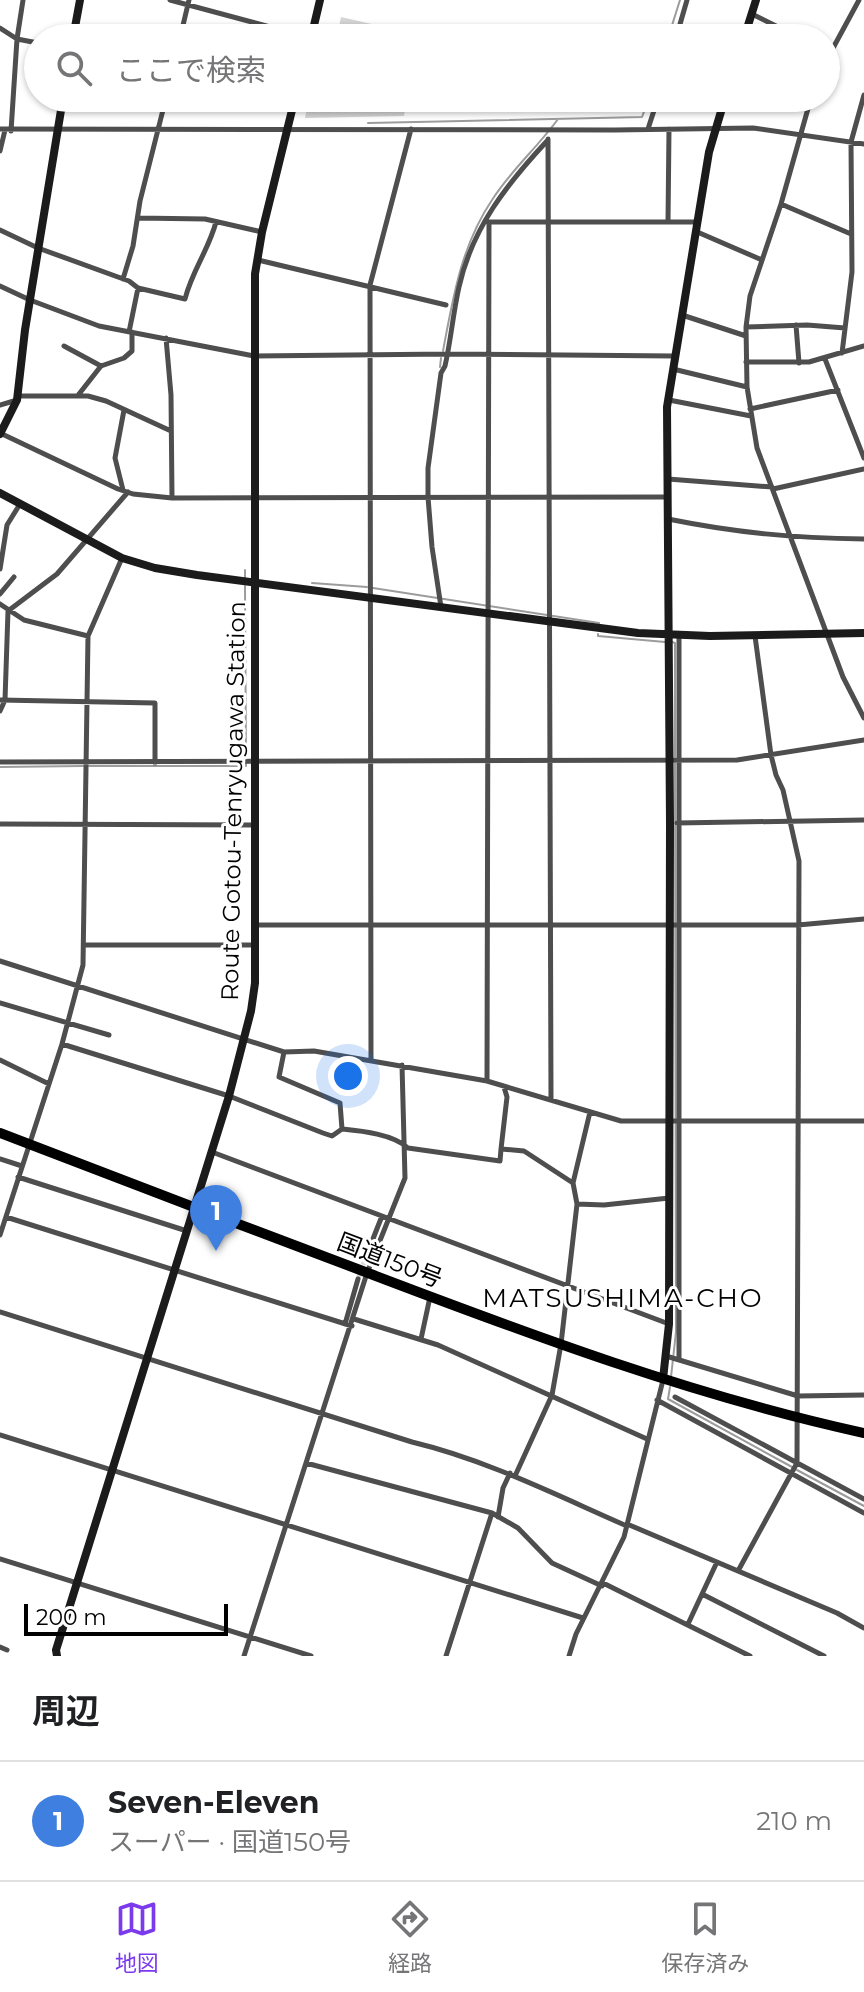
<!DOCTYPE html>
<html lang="ja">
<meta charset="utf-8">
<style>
body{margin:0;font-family:Montserrat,"Noto Sans JP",sans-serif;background:#f6f6f6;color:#202124}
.scale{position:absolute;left:24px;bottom:20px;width:204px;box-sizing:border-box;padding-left:8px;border:4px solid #000;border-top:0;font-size:22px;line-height:28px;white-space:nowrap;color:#000;-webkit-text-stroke:6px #fff;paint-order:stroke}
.you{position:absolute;left:348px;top:1076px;width:28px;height:28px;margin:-20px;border:6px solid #fff;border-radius:50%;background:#1a73e8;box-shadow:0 0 0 12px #1a73e833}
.badge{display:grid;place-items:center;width:52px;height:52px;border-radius:50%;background:#7c3aed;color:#fff;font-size:26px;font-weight:700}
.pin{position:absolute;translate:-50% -66px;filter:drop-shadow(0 2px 4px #0008)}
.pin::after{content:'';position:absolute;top:42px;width:28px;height:24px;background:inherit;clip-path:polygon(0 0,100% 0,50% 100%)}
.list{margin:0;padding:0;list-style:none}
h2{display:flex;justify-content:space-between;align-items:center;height:104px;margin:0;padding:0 32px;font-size:34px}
h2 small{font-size:26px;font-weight:400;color:#757577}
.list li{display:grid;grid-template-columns:52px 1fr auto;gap:24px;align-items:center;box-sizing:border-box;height:120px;padding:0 32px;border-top:2px solid #e0e0e0}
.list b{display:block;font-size:30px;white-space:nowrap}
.list p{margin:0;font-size:26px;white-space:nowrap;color:#757577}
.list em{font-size:26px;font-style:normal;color:#757577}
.icon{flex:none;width:44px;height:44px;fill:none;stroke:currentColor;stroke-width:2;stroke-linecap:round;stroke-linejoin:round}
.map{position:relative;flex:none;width:864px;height:1656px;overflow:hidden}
.search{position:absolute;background:#fff;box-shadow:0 2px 6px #0004;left:24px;right:24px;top:24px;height:88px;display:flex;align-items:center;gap:20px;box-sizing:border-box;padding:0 28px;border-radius:44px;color:#757577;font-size:30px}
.sheet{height:224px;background:#fff}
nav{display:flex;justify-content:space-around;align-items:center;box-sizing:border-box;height:112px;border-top:2px solid #e0e0e0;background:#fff;font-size:22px;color:#757577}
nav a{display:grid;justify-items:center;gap:4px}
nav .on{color:#7c3aed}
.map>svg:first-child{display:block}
</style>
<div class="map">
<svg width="864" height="1656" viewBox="0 0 864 1656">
<rect width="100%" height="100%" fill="#fff"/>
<path fill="#d5d5d5" d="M341,17L420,35V38H324L328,24L339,27Z
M309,98H407L404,116L305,118Z"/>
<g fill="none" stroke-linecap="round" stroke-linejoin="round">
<path stroke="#9c9c9c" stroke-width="2" d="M668,38L680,0
M368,123L642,117L649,98
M443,351C453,298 461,246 492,200C511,170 538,147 558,119
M440,367L441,358
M245,570V579
M312,583L367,587
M373,588L599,623
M598,634V636L665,642
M672,642L675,643V757
M89,766H246L245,586
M0,767L83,766
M671,1377L676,1332L675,763
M670,1387L668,1399L792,1467
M797,1470L864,1506"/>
<path stroke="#d9d9d9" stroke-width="5" stroke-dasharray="5 2.5" stroke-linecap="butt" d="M358,1279L367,1254"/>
<path stroke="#4e4e4e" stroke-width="5" d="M170,0L311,38
M752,14L800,38
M0,28L17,39L38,43
M180,38L189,0
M676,38L687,0
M826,61L859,0
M811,98L781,204L750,296L746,327L747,387L757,448L843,677L864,718
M0,129L615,130L753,128L864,144
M648,129L658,98
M11,131L17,39L23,0
M548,139L551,1100
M0,151L5,130
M781,204L851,234
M138,218L205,219L262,232
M668,222L669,129
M0,230L38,248L129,281L138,288L185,299C192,271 209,249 216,222
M695,231L762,260
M258,260L446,305
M123,279L133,246L140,201L166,98
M0,286L30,300L99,326L254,356L448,354L674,356
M682,315L746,336
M796,325L799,363
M746,327L807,325L845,328
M129,332L138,288
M166,338L171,395L172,498
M64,346L101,366
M842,353L852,272L851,142L864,95
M825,359L864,458
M746,362H809L864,346
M673,369L747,387
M79,394L101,366L124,358L132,351V332
M17,396H88L106,401L171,431
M669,400L751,416
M0,405L17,400
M750,409L838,390
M0,433L118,489L133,494L172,498L667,497
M668,479L772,487
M773,489L864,469
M123,490L115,458L124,410
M668,519C737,533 794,538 864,539
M0,569L7,525L20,504
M0,594L14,577
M0,604L24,620L88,636
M441,607L432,547L428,497V468L441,373L445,366C451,340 453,313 459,287C472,228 507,184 547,141
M679,635V1360
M0,700L155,703V763
M0,711L5,700L8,611L57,574L128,492
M0,762L737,760L864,740
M677,823L864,820
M0,824L254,825
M255,925H798L864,919
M84,945H255
M0,961L284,1052L314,1051L487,1081L621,1121H864
M0,1003L109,1035
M62,1044L229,1096L323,1133L332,1136L342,1129
M284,1052L279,1077L340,1103L342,1129C362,1131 393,1134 408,1148L500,1161L501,1149L524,1151L573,1183
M0,1060L49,1084
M371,1061L370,285L411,129
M487,1081L489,222H697
M501,1149L507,1097L504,1087
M212,1152L669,1324
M0,1159L22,1166
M18,1177L187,1231
M577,1204L604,1205L669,1198
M6,1217L352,1326
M0,1235L62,1044L83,965L88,636L122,558
M367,1254L382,1216
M0,1312L412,1442C487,1460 556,1495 627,1526
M354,1319L438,1345L647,1439
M345,1324L358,1279
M421,1339L430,1297
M666,1356L798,1396L864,1395
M675,1397L864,1499
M657,1400L864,1513
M0,1435L583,1618
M306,1463L492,1513L518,1528L552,1563L602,1586
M515,1476L552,1395L561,1344L577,1204L573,1183L590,1112
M498,1517L503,1488L510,1473
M627,1524L837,1613L864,1628
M0,1559L311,1656
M738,1571L797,1463L799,861L783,790L776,775L771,755L755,636
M603,1583L750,1656
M702,1594L824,1656
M688,1624L717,1562
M0,1647L7,1650
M244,1656L367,1273L405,1178L402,1065
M446,1656L492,1513
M569,1656L576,1634L624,1537L663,1380"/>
<path stroke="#1b1b1b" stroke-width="8" d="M73,38L80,0
M311,38L320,0
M744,38L756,0
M0,434L17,400L25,330L63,98
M0,493L122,558L155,568L197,575L638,633L710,636L864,633
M663,1379L669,1324L670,823L667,407L709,152L725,98
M57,1656L56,1650L229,1096L251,1011L255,983V274L262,232L295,98"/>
<path stroke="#000" stroke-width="10" d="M0,1133C123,1180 245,1227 368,1273C531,1335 694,1396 864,1433"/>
</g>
<g text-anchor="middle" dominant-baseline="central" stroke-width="6" stroke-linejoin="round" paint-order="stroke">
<g font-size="24" fill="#000" stroke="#fff">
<text transform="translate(233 801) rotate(-89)">Route Gotou-Tenryugawa Station</text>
<text transform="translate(390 1260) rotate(21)">国道150号</text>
</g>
<g font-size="26" letter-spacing="2" fill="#000" stroke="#fff">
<text x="623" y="1298">MATSUSHIMA-CHO</text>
</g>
</g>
</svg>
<div class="scale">200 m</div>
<div class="you"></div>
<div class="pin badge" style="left:216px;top:1251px;background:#3f7fe0">1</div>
<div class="search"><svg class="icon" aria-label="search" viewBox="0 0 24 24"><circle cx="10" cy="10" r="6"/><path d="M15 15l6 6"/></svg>ここで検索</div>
</div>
<section class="sheet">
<h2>周辺<small></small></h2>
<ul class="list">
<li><span class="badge" style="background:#3f7fe0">1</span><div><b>Seven-Eleven</b><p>スーパー · 国道150号</p></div><em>210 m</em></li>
</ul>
</section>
<nav>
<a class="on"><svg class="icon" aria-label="map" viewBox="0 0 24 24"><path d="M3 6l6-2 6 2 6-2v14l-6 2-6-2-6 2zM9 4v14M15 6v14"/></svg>地図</a>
<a><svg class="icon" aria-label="directions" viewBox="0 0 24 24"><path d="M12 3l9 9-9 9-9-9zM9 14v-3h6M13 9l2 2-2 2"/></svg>経路</a>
<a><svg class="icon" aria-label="saved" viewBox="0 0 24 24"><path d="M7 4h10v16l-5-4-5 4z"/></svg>保存済み</a>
</nav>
